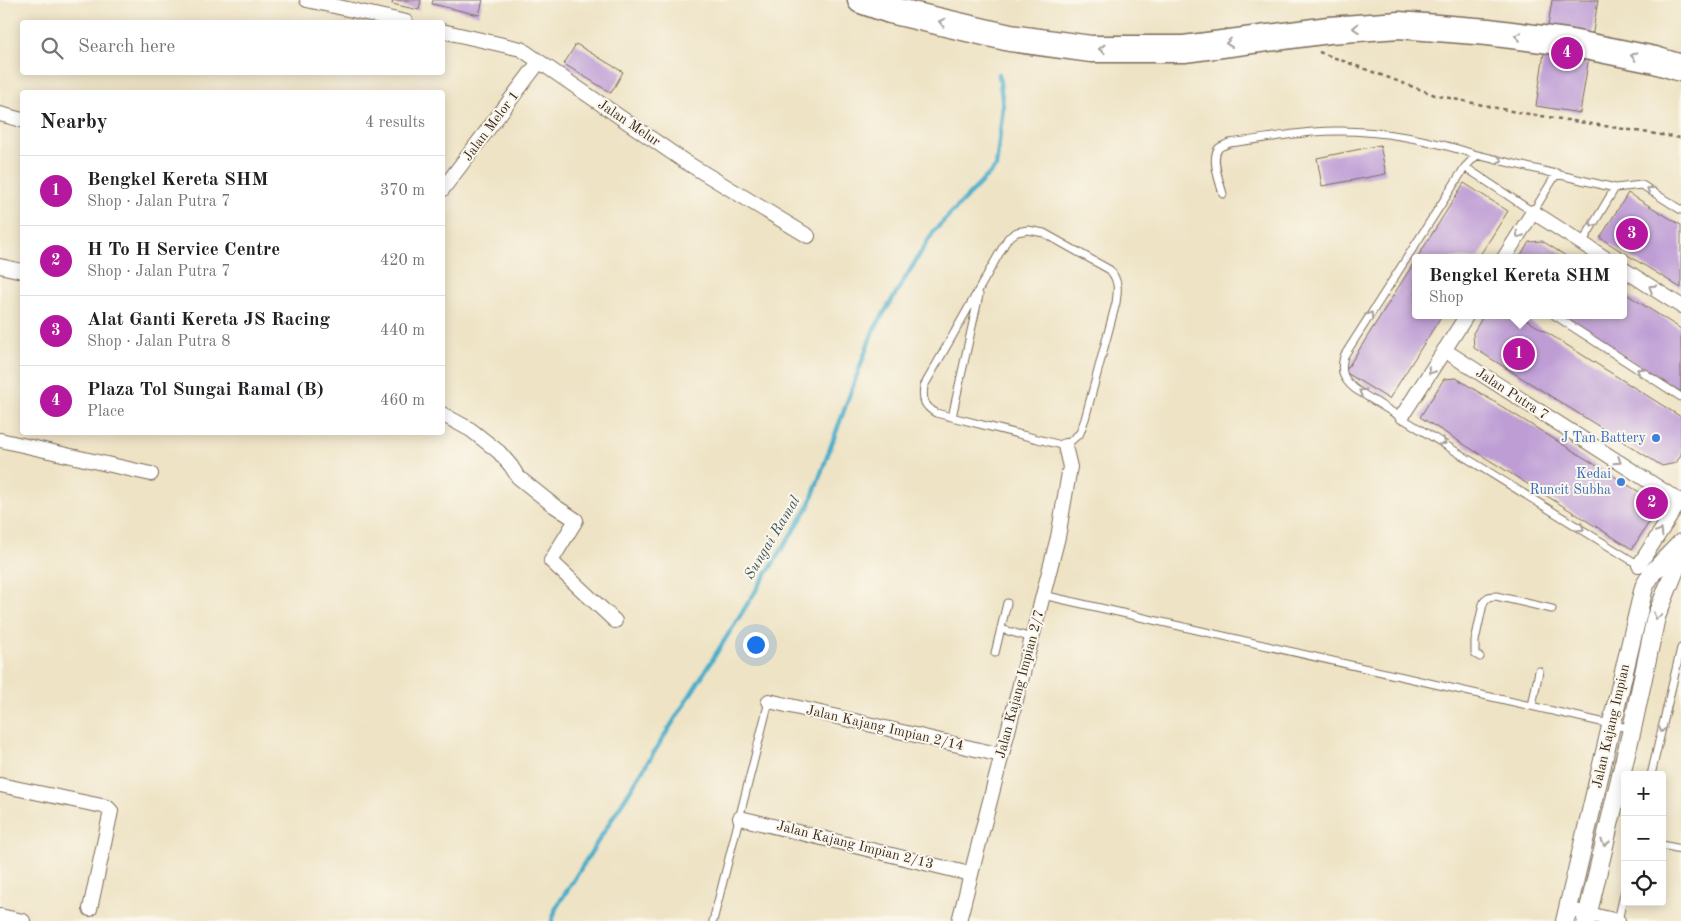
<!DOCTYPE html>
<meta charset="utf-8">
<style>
body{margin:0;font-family:"Old Standard TT",serif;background:#f6f6f6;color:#202124}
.controls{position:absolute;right:15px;bottom:15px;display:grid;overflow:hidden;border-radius:5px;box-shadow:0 2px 12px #0003}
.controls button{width:45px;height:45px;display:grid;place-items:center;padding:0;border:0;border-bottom:1px solid #e0e0e0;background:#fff;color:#202124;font:25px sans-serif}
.you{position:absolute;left:755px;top:644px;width:18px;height:18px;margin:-12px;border:4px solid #fff;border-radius:50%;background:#1a73e8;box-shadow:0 0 0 8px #1a73e833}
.badge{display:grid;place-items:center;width:32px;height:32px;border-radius:50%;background:#b5179e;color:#fff;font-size:16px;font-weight:700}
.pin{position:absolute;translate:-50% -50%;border:2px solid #fff;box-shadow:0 1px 5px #0006}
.popup{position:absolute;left:1412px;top:254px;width:215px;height:65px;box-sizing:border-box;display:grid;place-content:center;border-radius:5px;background:#fff;filter:drop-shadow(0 1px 4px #0005);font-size:16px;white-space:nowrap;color:#757577}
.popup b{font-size:19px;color:#202124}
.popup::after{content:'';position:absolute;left:50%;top:100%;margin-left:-10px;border:10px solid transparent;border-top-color:#fff}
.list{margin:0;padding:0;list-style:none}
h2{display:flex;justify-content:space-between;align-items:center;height:65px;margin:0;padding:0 20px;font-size:21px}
h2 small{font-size:16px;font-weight:400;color:#757577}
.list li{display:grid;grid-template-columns:32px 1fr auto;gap:15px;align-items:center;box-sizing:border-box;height:70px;padding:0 20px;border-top:1px solid #e0e0e0}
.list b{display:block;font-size:19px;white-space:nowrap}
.list p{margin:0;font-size:16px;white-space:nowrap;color:#757577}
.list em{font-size:16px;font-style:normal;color:#757577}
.icon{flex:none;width:28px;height:28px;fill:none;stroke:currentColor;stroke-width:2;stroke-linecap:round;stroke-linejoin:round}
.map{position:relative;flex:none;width:1681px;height:921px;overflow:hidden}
.search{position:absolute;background:#fff;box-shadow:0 2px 12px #0003;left:20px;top:20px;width:425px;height:55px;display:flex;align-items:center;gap:12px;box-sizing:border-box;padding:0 18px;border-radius:5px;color:#757577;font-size:19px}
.panel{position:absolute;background:#fff;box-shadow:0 2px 12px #0003;left:20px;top:90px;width:425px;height:345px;border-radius:5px}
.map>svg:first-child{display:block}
</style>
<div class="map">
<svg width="1681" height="921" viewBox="0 0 1681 921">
<rect width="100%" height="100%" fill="#fbf7ec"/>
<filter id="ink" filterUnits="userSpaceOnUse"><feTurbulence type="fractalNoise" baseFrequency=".02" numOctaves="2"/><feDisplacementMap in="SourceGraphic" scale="10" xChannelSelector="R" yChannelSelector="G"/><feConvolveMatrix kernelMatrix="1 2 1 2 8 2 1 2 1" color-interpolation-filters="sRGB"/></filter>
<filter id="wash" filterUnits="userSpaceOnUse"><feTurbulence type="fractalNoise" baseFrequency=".0096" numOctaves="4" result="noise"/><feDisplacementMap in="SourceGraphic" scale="20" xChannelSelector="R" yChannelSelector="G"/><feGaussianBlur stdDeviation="1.12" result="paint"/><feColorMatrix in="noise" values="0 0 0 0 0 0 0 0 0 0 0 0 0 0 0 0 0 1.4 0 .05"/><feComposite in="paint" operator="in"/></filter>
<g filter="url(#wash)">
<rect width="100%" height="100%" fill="#eee3c5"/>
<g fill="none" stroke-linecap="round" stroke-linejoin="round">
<path stroke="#49aec9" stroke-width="4.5" d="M552,921L556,908L809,506L873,331L934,231L996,167L1003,107L999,74"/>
</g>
<g id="blocks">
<path fill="#be9dd5" d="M393,0H421L419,10L392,4Z
M433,0H483L479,15L432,4Z
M1552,0H1598L1580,113L1536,106Z
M576,44L623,72L611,93L564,64Z
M1380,145L1386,174L1322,186L1317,158Z
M1464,183L1508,211L1484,249L1478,258H1417Z
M1628,193L1681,225V288L1600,238Z
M1542,241L1555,249L1569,258H1519L1529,242Z
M1415,261V315H1442L1389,399L1345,372Z
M1623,292L1681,329V392L1560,315H1623Z
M1484,315H1519L1681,417V455L1676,463L1662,466L1474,348L1473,333Z
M1456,378L1660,505L1632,549L1420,417L1444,379Z"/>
</g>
</g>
<g filter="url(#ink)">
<use href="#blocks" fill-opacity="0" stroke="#7a6b58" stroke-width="1"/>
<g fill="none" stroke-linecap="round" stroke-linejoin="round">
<g stroke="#7a6b58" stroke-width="9">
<path id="service" d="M1465,167L1533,212L1557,173
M1615,188L1642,185L1681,210
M1223,194C1220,183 1210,157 1219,148C1221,146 1226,145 1229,143C1257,140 1286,134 1314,132C1368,128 1425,138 1477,155
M1028,230L1044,233L1110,270C1119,281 1118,289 1116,303L1085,419L1080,433L1065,446L936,413C924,406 922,400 924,386L1008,238L1017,232Z
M1582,243L1615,188L1477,155L1465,167L1344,356C1340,372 1343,379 1355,389L1639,565
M1554,315L1681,397
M952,417L979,295
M1043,595L1632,729
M1001,629L1032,638
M995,653L1007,603
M1480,657L1475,654V641L1483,604C1486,597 1489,596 1496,596L1552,609
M1532,706L1539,671
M1651,775L1681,648
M1662,845L1681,849
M713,921L769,701
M1618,921L1625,890"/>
</g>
<g stroke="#7a6b58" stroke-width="16">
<path id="minor" d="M307,0L406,22
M442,31L521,49L684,161L808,236
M0,114L22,120
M442,190L539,62
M1504,258L1533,212L1605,258
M0,266L22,271
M1623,269L1681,306
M1444,350L1681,502
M442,414L471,430L499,452L511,466L518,477L553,505L576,520L551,561L615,621
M1402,416L1467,315
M0,440L151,474
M1639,565L1681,500
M769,701L1001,755
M0,785L107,807L111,811L90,909
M740,818L970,874
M1567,909L1618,921
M0,916L23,921
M959,921L1058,537L1070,467L1065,446"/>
</g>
<g stroke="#7a6b58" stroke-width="20">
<path id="tertiary" d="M1565,921L1644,587L1652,573L1681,543
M1586,921L1632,729L1656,617L1681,555"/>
</g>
<g stroke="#7a6b58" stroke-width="29">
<path id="motorway" d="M861,0L890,10L1010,38L1091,49H1184L1329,30L1399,25L1488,32L1566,42L1655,60L1681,68"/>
</g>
<path stroke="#7a6b58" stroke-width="2.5" stroke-dasharray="4 4" stroke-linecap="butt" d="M1319,52L1435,95L1516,112L1681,138"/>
<use href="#service" stroke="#fff" stroke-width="7"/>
<use href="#minor" stroke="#fff" stroke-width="14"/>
<use href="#tertiary" stroke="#fff" stroke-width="18"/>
<use href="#motorway" stroke="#fff" stroke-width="26"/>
</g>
<defs><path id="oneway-chevron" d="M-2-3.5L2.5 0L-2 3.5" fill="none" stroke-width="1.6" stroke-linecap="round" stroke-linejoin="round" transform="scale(1.25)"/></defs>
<g stroke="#a79f9a">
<use href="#oneway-chevron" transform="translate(942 22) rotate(-167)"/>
<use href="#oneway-chevron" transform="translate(1356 28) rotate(176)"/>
<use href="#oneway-chevron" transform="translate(1518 36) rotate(-172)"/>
<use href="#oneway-chevron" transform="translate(1229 43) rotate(173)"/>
<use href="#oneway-chevron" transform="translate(1102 49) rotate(180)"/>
<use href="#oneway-chevron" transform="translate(1634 56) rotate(-168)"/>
<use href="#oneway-chevron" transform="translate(1499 160) rotate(12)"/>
<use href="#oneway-chevron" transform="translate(1650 190) rotate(-147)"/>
<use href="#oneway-chevron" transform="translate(1593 224) rotate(122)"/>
<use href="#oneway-chevron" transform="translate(1519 235) rotate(123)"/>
<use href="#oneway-chevron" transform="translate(1652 288) rotate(-148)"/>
<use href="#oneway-chevron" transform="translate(1370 315) rotate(-57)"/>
<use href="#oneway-chevron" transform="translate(1431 371) rotate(123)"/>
<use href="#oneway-chevron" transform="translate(1640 371) rotate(-147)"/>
<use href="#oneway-chevron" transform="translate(1362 392) rotate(-149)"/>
<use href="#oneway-chevron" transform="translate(1443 442) rotate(32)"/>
<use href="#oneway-chevron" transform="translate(1618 461) rotate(33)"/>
<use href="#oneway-chevron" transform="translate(1581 528) rotate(32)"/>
<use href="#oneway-chevron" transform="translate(1660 532) rotate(-57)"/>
<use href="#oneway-chevron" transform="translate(1657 616) rotate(107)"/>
<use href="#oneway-chevron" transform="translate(1662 729) rotate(103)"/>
<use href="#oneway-chevron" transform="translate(1605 843) rotate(104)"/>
</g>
</g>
<g fill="#3f7fe0" stroke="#fbf7ec" stroke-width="2">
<circle cx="1656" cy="438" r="5"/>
<circle cx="1621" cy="482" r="5"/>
</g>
<g text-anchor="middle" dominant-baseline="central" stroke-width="4" stroke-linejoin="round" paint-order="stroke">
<g font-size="14" fill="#3b2a1e" stroke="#fbf7ec">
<text transform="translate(629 123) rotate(34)">Jalan Melur</text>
<text transform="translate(491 126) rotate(-53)">Jalan Melor 1</text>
<text transform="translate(1512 394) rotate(33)">Jalan Putra 7</text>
<text transform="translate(1020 684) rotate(-75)">Jalan Kajang Impian 2/7</text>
<text transform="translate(1611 726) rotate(-77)">Jalan Kajang Impian</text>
<text transform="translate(885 728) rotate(13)">Jalan Kajang Impian 2/14</text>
<text transform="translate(855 845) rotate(14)">Jalan Kajang Impian 2/13</text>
</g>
<g font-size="14" fill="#366cbe" stroke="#fbf7ec" text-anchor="end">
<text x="1646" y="438">J Tan Battery</text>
<text x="1611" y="474">Kedai<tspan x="1611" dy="16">Runcit Subha</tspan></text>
</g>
<g font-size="15" font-style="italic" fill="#40585a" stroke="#fbf7ec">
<text transform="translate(773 538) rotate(-59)">Sungai Ramal</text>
</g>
</g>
</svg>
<div class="controls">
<button>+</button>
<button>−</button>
<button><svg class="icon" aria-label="locate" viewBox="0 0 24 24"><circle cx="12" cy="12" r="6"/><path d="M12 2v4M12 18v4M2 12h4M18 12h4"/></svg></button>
</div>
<div class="you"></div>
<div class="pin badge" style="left:1519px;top:354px">1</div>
<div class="popup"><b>Bengkel Kereta SHM</b>Shop</div>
<div class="pin badge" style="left:1652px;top:503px">2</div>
<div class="pin badge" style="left:1632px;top:234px">3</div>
<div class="pin badge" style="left:1567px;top:53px">4</div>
<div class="search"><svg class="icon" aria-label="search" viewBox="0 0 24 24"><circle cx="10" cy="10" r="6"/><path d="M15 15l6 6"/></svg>Search here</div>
<section class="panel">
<h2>Nearby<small>4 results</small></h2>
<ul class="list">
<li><span class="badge">1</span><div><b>Bengkel Kereta SHM</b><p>Shop · Jalan Putra 7</p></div><em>370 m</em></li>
<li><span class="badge">2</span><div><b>H To H Service Centre</b><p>Shop · Jalan Putra 7</p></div><em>420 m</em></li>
<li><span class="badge">3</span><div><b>Alat Ganti Kereta JS Racing</b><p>Shop · Jalan Putra 8</p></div><em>440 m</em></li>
<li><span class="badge">4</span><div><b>Plaza Tol Sungai Ramal (B)</b><p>Place</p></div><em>460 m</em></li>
</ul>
</section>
</div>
